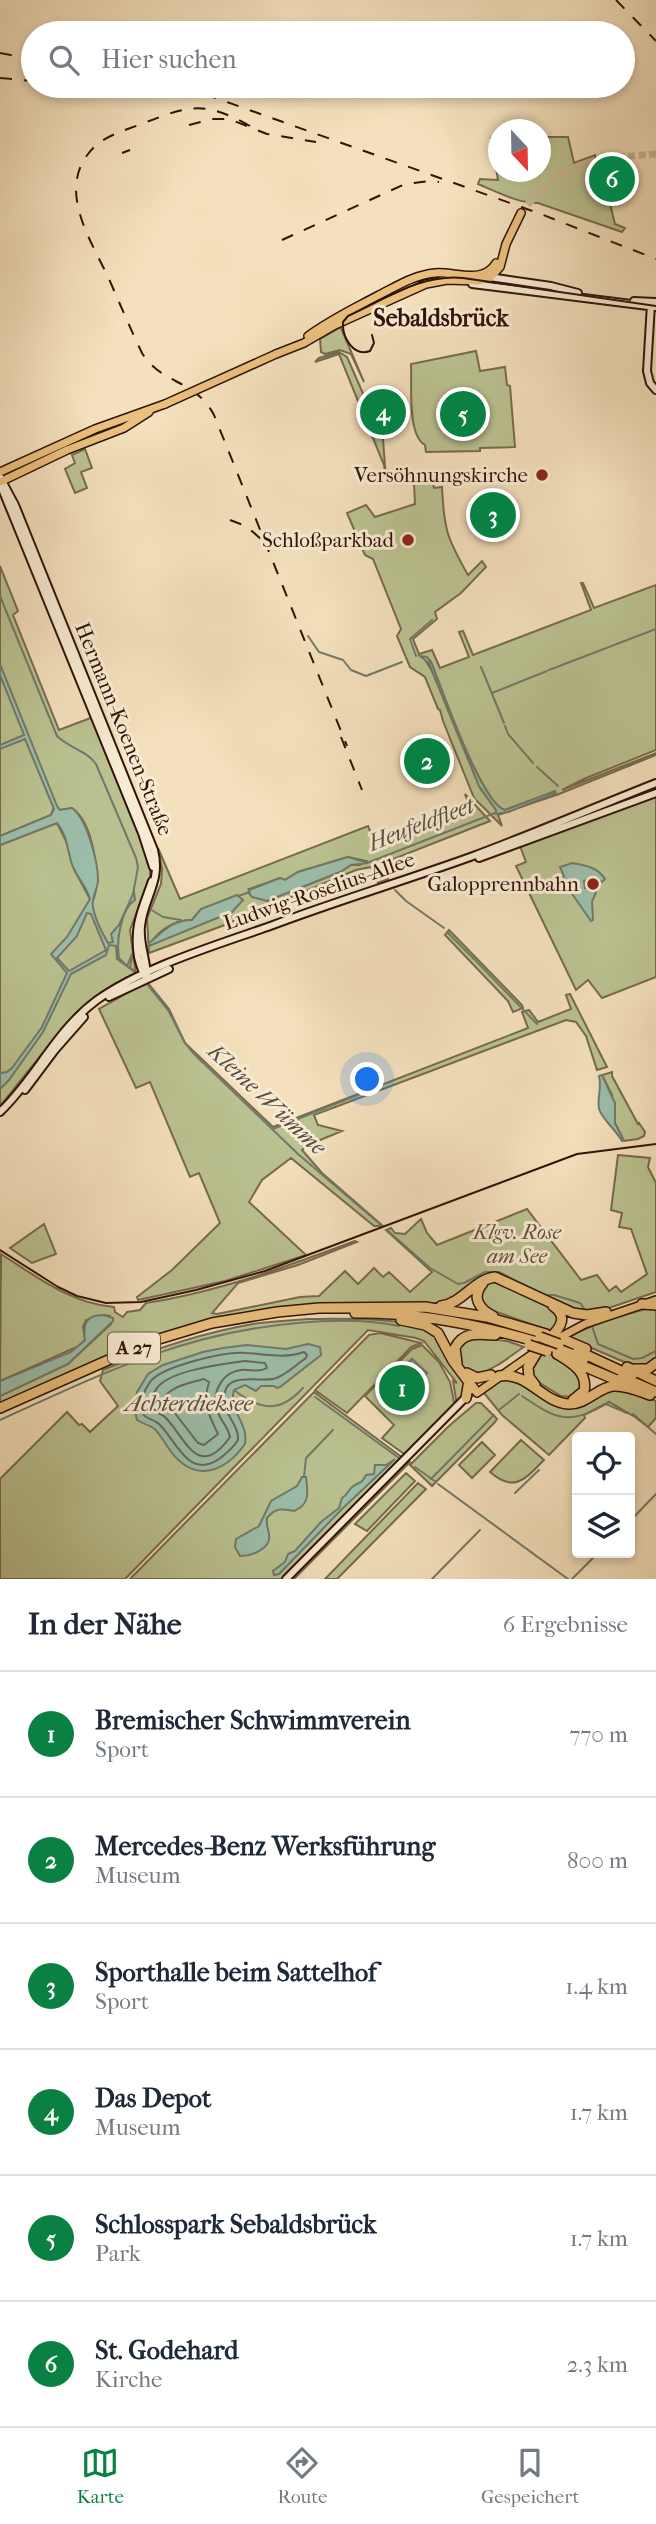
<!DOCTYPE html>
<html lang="de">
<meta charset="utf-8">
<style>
body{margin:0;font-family:"IM FELL French Canon",serif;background:#f6f6f7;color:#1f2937}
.controls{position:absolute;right:21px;bottom:21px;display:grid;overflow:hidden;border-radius:7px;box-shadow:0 4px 10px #0003}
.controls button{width:63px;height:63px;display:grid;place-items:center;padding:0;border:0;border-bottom:2px solid #e0e1e3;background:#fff;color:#1f2937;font:35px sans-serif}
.compass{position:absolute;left:488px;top:119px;width:63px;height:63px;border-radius:50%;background:#fff;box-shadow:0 4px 10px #0003;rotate:158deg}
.you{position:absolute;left:368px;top:1080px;width:24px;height:24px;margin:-18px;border:5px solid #fff;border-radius:50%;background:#1a73e8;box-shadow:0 0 0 10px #1a73e833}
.badge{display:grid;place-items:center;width:46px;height:46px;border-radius:50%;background:#0b8043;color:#fff;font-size:23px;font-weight:700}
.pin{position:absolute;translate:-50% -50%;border:4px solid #fff;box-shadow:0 2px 7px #0006}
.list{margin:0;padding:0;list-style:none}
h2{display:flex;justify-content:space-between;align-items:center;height:91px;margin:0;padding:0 28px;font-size:30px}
h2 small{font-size:23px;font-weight:400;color:#747a83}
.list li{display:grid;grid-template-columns:46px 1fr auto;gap:21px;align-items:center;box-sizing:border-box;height:126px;padding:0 28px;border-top:2px solid #e0e1e3}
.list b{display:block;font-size:26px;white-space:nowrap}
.list p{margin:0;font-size:23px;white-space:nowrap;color:#747a83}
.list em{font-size:23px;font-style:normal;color:#747a83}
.icon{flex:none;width:38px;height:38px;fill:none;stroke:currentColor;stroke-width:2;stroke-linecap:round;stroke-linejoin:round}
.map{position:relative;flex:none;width:656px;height:1579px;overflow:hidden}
.search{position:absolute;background:#fff;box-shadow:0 4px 10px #0003;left:21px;right:21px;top:21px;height:77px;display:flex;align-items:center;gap:18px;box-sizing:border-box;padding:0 24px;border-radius:38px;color:#747a83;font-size:26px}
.sheet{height:847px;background:#fff}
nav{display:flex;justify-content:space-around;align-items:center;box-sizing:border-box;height:98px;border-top:2px solid #e0e1e3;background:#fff;font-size:19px;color:#747a83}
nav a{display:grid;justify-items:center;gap:4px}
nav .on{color:#0b8043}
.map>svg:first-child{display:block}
</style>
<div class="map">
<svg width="656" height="1579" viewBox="0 0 656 1579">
<rect width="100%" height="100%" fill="#f4e0bc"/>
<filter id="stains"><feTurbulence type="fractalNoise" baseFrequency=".00286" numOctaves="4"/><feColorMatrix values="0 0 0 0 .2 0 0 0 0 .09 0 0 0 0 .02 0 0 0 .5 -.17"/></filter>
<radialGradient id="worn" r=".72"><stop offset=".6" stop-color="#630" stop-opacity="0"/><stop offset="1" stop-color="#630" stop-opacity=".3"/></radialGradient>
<path fill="#bbc291" stroke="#766a4c" stroke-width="2" fill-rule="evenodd" d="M541,137H568L574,163L595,155L603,195L609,200L615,224L625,228L622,232L538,203C520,204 495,191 478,184L480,179L498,180L491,138H498V172H540Z
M341,327V328L364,382L351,354L340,350L325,354L321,352L320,339Z
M476,351L480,371L505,367L507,385L510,386L515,447L480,448V451L426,452L425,445C407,435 412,385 411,364Z
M339,352L347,357L383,439L386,479L384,465L339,354L315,362L319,358Z
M85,449L92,468L81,472L87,488L75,493L65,469L75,463L72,455Z
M433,483L434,488L442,487C444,530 447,538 468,575L482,561L486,567L461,593L435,612L437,619L413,639L419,654L432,650L440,668L469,657L459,632L463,631L473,655L591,610L581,583H583L594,608L656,585V750L586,778L562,790L656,753V755L559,794L498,815L502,826L474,798L443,721L440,710L438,709L425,677L410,667L397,636L401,629L373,559L365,555L347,513L366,505L375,517L415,504L414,484ZM424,658L430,660L432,664C442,690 482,804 505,810L555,792V793L508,812L496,813V810L480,788L432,671Z
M0,566L18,611L13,615L59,730L93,717L150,863V878L130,930L136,975L116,983L117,986L50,1044L0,1106V845L57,823L67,843L75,871L90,899L94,898C101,876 93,822 72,808L60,810L54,807L51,815L0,836Z
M465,794L490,821L383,863L388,879L378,883L371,867L356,870L222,926L149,953L147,918L161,884L162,869L158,848L180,899L368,826L377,849L471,812ZM348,857L366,861L360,865H351L340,872L267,901L249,889L280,878L285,880L298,872ZM239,896L232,912L149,945C158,931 173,920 192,920L201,909Z
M656,796V977L602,998L588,980L576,990L516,866L526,862L520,846L567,827Z
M449,930L522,1005L523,1008L513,1012L508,1001L445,935Z
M147,982L169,1009L185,1043L273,1127L528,1028L522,1012L529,1010L538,1022L571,1009L566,995L570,994L607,1067L597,1070L586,1036L576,1022L566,1020L314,1115L318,1125L342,1131L308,1145L302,1150L322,1173L383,1226H374L291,1158L262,1180L249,1202L306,1255L225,1281L138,1300L137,1297L172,1270L220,1223L199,1173L190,1177L150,1082L136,1088L99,1009Z
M612,1072V1076L638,1124L639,1123L645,1132L644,1136L638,1139L624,1141L615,1123L612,1095L602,1075Z
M618,1155L650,1158L648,1167L656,1183V1292L597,1312H577L497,1275L447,1303L313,1304L157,1335L101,1358L0,1405V1396L68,1364L111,1324L110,1316L103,1315L86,1320L83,1327L85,1340L79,1346L0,1381L1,1254C37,1277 70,1303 114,1307L115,1312L123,1317L127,1312L140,1310L146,1303C218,1292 288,1266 355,1241L357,1242L298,1265L238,1283L212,1313L217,1314L300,1297L319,1296L345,1271L358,1284L374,1268L383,1277L389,1272L410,1292L432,1272L386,1230L391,1228L395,1233L405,1234L421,1219L427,1233L437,1245L527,1209L581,1280L597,1275L609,1291L616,1286L621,1292L647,1274L631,1229L619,1227L622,1213L611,1210Z
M44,1224L56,1254L32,1263L10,1248Z
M495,1281L552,1308L560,1318L551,1331L488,1309L481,1302L480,1291L489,1282Z
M656,1306V1358C650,1367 641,1367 631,1365L566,1337L607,1320Z
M307,1319C334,1319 416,1316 435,1334C447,1345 462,1375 467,1391L457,1405L453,1381L457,1383L424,1341L416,1338L368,1330L125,1579H0V1479L67,1412L79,1425L82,1424L90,1432L118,1406L100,1381L103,1370C151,1350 201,1333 253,1324C271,1321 289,1321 307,1319Z
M380,1333L421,1343L411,1347L347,1413L315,1390L369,1335Z
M470,1337L507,1341L524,1347C511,1355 495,1370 480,1372C460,1375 448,1351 470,1337Z
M422,1345L439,1362L450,1382L455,1407L407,1456L382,1438L394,1425L365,1396L412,1349Z
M542,1351C559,1358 579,1367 583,1386L573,1397L561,1396L535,1380L530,1374L531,1364Z
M506,1376L565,1405L614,1388L633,1391L656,1401V1418L648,1427L635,1417L609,1402L584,1415L585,1418L549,1455L502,1415L484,1393L483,1391Z
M314,1392L403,1458L284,1579H130Z
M476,1403H481L497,1419L495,1422L432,1486L410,1465L449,1426Z
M521,1440L544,1460C526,1478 515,1494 490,1472Z
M482,1442L495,1455L472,1478L459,1465Z
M407,1459L410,1462L294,1579H288Z
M406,1473L415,1481L367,1531L355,1524Z
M418,1483L426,1489L337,1579H325Z"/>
<path fill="#9cbeab" stroke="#717969" stroke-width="2" fill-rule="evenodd" d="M420,656L427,657L432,664C442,690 482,805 505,810L555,791L556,793L508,812L496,814V810L479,786L429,663Z
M0,664L57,806L60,810L72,808C87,819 98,862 98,880C98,889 91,898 93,907C95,919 102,933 108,943L113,942L111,934L119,925L134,892L135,900C121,909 116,941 119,958L127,966L134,950L130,967L136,973L117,959L116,946L109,945L106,955L71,974L43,1032L9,1080L0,1089V1073L7,1072L12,1068L42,1027L67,973L51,954L67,937L90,899C87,887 78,879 73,867C67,852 68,836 57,823L0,845V836L51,815L54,809L25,739L0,749V745L24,735L0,675ZM87,913L91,914L106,950L69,971L57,958L77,936Z
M348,857L368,863L351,865L340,872L267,901L252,897L248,892L249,890L280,878L285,880L298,872Z
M572,863C584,865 598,867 605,879L602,882L595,878L584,881L585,888H594L596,892L592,902L593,920L591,921L568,888L562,884L564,876L560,867Z
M237,895L243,900L232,912L149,946V943C163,932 172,920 192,920L201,909Z
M602,1075L615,1103V1123L624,1141H622C616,1130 602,1119 599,1109C597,1097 602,1088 599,1076Z
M103,1315L113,1318V1321L68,1364L0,1396V1381L71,1352L85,1340C83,1325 85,1315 103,1315Z
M308,1344L320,1347L321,1355L280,1387L277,1388L274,1386H261L256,1391L245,1385L234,1390C228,1411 249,1423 245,1444C225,1472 196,1483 172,1453C166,1446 160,1432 152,1427C147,1425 142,1423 137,1420L134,1407L137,1392L148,1374L163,1365L203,1352L223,1348L247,1345L286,1349Z
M412,1359L427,1373L402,1399L387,1383Z
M395,1459L341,1510L279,1574L274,1575L273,1571L285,1562L288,1554L295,1551L321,1522L339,1508L342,1498C347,1495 348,1491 352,1487C360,1481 361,1485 366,1475L374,1474L375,1465H386Z
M302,1477H306C308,1492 310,1505 294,1511C282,1509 276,1507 267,1518C266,1525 268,1528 269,1534C272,1549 251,1556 240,1556L235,1547L236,1539L259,1526L271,1501L297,1486Z"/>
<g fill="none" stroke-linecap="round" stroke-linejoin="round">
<path stroke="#666859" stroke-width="2" d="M304,1352L307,1355L306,1358C297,1364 284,1377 273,1379C255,1382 219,1370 225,1404C227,1418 239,1426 238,1440C233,1448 227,1453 219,1459C188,1480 176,1440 159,1424C153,1418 145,1420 142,1412C138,1404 145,1389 150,1382C162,1366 226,1351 246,1353C265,1354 285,1359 304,1352Z
M245,1361L265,1363L267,1368C258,1373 251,1369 241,1370C223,1372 213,1390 216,1407C218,1418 228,1426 230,1437C198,1482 185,1437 165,1417C160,1413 155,1412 150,1409C151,1402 152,1394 157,1388C170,1370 224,1364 245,1361Z
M204,1379L209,1382C202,1404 209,1415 218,1434L204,1445L198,1443L174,1412L162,1401C169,1386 190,1383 204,1379Z"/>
<path stroke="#717969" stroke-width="2" d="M0,596L57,736C69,748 86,750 96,764L136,858L138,867L133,894
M308,636L319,652L343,660L351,670L366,676L402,662
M416,656L410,639L432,620
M481,667L504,723
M549,670L656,629
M492,693L547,671
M505,726L508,734L533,763
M537,767L558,786
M374,861L386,879
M367,863L495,813
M395,890L406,901L444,928
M238,896L250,892
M150,909L163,917L181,920
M447,932L476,961
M477,962L537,1024
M147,984L168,1010L185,1043L193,1053L298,1154L381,1225
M273,1129L375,1088
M387,1230L430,1268L458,1284L464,1283L485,1272H499L545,1295H554L580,1303L586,1311
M592,1326L598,1344L633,1359L642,1358L656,1351
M234,1390C261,1411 280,1413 303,1388
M522,1396C556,1419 569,1426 606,1404L627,1413
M315,1397L399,1458
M499,1410L519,1394
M633,1414L656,1434
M0,1420C101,1374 186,1332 298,1323C331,1320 365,1319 399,1326
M415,1467L436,1482
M304,1477L306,1458L333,1430
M431,1479L494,1415
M438,1484L568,1579
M515,1493L539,1470
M630,1521L656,1494
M432,1579L480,1530
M572,1579L598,1553"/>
<path stroke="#cdb798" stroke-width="7" stroke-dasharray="7 3.5" stroke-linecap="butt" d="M521,213C564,159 592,159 656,154"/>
<g stroke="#301207" stroke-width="10">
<path id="secondary" d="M489,277L551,286L578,293
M472,284L656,307
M634,301L656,302
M651,304L647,371L650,383L656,390
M0,477L15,505L154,850C162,882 144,897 141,926C139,944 147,960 147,977
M0,484L142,833L153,867
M479,858L656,793
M146,977C141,971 140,965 138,957C133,925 142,910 152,881
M109,997L169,969
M25,1090L55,1050L84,1017
M0,1112C36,1078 56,1030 97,1000C145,966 217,945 273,925C339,900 407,880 473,856C535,833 595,807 656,783
M286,1579L468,1395"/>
</g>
<g stroke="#301207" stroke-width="10">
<path id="primary" d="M308,336C333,318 353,309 379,295C397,286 414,275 435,273C455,271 483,285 496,263
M276,354L304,343L335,325L426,284L447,280L479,281L491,277L500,267L506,244L521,213
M0,472L95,429L165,404
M0,482L67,450L124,428L149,412
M551,1342L585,1324L656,1300
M474,1389L477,1393L538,1350"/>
</g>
<g stroke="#301207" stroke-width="12">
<path id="highway" d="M483,1283C471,1297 479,1309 493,1316
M642,1304L656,1305
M441,1306C463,1303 473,1280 495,1277L573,1313L587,1315L606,1312
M355,1313C416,1312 476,1324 534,1341
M401,1320L425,1325L438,1333L453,1361L474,1389
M551,1337C561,1327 568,1316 553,1306
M565,1340L586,1349
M553,1347L584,1359
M578,1351L632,1376
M557,1354C572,1363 588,1372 584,1391L573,1400
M574,1362L626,1384
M457,1363L455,1348C463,1331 479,1334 495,1335
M627,1367L656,1381
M635,1369H648L656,1363
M467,1373L477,1378L491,1375
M499,1376C527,1371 542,1402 568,1404C586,1405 597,1388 613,1386C626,1385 639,1391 650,1395
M622,1377L656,1392
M535,1385L529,1377L528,1367L539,1349
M466,1398L469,1380
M0,1408L149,1342L212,1323L277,1312L319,1308L425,1307L487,1317L546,1334"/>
</g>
<use href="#secondary" stroke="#f8ebd3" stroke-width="6"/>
<use href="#primary" stroke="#eac07e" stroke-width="7"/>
<use href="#highway" stroke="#eac07e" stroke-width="9"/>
<path stroke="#301207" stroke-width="2" d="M372,335L374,343L370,351C353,357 342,337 343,322L348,316C386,299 420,274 463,278L656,306
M0,1250L58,1287L77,1296L106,1303L141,1302L196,1290L265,1271L577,1154L656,1144"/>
<path stroke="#301207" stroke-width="2" stroke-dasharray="12 12" stroke-linecap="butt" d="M616,0L656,41
M0,53L33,59
M0,78L33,81
M182,86L538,213L656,259
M189,125L213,119H229L267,134L316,142
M250,126C205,101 190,105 144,123C124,131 101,136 88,154C58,193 92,242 109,279C120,304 130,328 142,353C162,385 195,379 214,415L347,746
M122,153L130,150
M282,240L405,184L429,181L439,182
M230,520L246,526L261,539
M341,737L362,790"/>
<g stroke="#301207" stroke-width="10" stroke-linecap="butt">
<path id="primary-bridge" d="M165,404L276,354"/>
</g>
<g stroke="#301207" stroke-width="12" stroke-linecap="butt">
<path id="highway-bridge" d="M540,1337L559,1344
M529,1345L547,1351"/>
</g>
<use href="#primary-bridge" stroke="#eac07e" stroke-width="7"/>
<use href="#highway-bridge" stroke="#eac07e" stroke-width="9"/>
</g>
<g fill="#8f2418" stroke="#f8ebd3" stroke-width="2.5">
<circle cx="542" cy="475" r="7"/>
<circle cx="408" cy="540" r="7"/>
<circle cx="593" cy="884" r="7"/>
</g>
<g text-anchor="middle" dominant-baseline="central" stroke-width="6" stroke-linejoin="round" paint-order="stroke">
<rect fill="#f8ebd3" stroke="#6c5344" stroke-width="2" x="108" y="1332.5" width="52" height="31" rx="5"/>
<g font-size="19" font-weight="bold" fill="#301207">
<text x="134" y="1348">A 27</text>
</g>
<g font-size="21" fill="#301207" stroke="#f8ebd3" text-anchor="end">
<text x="528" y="475">Versöhnungskirche</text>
<text x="394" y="540">Schloßparkbad</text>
<text x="579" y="884">Galopprennbahn</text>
</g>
<g font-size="21" fill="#301207" stroke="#f8ebd3">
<text transform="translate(124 729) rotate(68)">Hermann-Koenen-Straße</text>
<text transform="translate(319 891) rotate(-19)">Ludwig-Roselius-Allee</text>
</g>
<g font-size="21" font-style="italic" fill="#615037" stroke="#f8ebd3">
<text x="517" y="1232">Klgv. Rose<tspan x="517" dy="24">am See</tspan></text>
</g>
<g font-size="23" font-style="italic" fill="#564e40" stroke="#f8ebd3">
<text transform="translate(421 824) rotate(-21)">Heufeldfleet</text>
<text transform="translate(267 1099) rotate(43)">Kleine Wümme</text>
<text x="189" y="1403">Achterdieksee</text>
</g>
<g font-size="24" font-weight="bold" fill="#301207" stroke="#f8ebd3">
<text x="441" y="318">Sebaldsbrück</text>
</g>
</g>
<rect width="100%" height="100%" filter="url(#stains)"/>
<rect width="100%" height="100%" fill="url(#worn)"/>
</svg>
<div class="controls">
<button><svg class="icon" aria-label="locate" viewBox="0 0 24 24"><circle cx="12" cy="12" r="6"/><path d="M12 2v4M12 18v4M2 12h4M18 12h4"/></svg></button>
<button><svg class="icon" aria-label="layers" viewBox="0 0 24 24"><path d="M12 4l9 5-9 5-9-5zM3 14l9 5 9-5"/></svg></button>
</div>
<svg class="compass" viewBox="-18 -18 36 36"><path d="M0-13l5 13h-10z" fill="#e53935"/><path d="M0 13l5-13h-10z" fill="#747a83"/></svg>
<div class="you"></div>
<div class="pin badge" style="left:402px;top:1388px">1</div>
<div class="pin badge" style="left:427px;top:761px">2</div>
<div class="pin badge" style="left:493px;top:515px">3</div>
<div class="pin badge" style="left:383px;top:412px">4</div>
<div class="pin badge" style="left:463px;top:414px">5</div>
<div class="pin badge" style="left:612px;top:179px">6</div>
<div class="search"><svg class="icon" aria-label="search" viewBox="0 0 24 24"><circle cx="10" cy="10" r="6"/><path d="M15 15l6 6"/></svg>Hier suchen</div>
</div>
<section class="sheet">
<h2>In der Nähe<small>6 Ergebnisse</small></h2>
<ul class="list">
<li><span class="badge">1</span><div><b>Bremischer Schwimmverein</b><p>Sport</p></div><em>770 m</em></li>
<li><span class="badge">2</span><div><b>Mercedes-Benz Werksführung</b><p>Museum</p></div><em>800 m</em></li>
<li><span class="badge">3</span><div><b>Sporthalle beim Sattelhof</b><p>Sport</p></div><em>1.4 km</em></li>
<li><span class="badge">4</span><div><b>Das Depot</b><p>Museum</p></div><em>1.7 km</em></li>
<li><span class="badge">5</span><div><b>Schlosspark Sebaldsbrück</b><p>Park</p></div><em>1.7 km</em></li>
<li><span class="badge">6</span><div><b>St. Godehard</b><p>Kirche</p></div><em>2.3 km</em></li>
</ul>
</section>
<nav>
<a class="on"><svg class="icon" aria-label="map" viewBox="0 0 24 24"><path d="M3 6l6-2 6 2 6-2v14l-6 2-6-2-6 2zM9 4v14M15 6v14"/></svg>Karte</a>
<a><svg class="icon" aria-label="directions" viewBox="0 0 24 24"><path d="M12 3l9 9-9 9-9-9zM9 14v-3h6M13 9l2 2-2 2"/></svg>Route</a>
<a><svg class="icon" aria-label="saved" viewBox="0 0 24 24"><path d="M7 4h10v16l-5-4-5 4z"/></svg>Gespeichert</a>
</nav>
